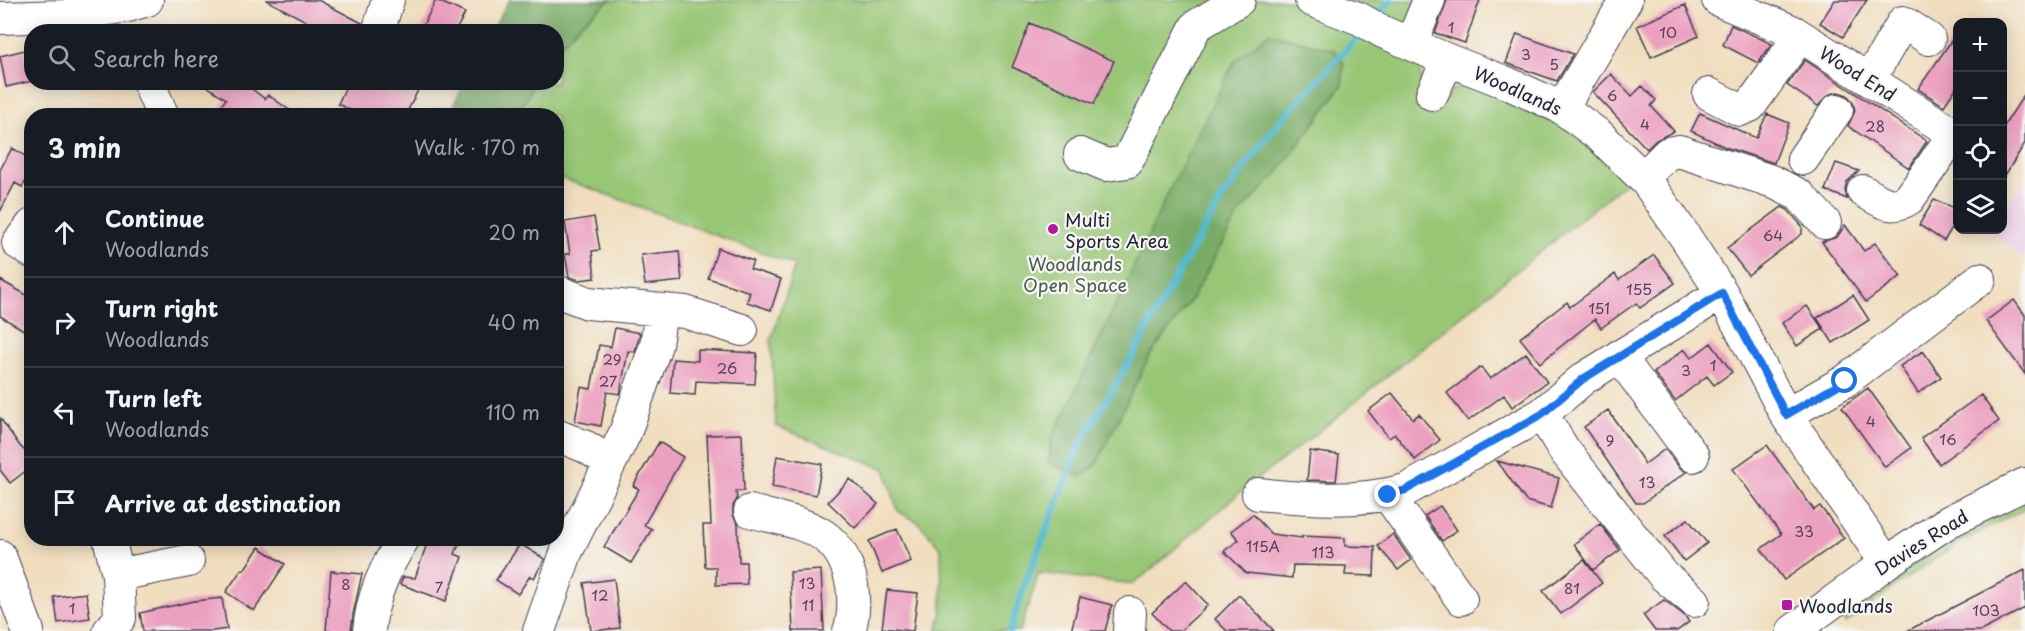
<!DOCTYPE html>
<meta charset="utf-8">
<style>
body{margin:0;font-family:"Playpen Sans",sans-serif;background:#242831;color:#f1f3f6}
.controls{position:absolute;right:18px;top:18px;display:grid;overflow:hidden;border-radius:12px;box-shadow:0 3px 15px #0003}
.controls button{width:54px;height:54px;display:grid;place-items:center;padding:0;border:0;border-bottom:2px solid #363941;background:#171b24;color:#f1f3f6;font:30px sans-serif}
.stop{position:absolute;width:18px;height:18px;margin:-14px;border:4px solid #1a73e8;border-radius:50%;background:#fff}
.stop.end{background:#1a73e8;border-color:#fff;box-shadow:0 2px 6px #0008}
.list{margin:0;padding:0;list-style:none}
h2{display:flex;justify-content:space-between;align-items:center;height:78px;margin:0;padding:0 24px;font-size:26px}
h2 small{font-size:20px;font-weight:400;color:#9ea1a6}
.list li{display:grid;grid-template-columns:39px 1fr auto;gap:18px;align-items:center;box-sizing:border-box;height:90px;padding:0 24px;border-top:2px solid #363941}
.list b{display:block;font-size:22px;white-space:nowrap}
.list p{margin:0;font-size:20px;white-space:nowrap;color:#9ea1a6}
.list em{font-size:20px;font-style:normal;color:#9ea1a6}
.icon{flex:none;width:33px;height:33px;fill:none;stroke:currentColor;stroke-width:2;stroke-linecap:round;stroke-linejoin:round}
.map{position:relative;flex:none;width:2025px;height:631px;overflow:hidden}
.search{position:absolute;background:#171b24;box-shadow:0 3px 15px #0003;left:24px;top:24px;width:540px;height:66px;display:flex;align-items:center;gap:15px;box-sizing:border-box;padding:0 21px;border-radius:24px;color:#9ea1a6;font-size:22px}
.panel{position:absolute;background:#171b24;box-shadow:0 3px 15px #0003;left:24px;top:108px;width:540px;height:438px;border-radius:24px}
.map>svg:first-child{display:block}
</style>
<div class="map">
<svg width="2025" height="631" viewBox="0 0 2025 631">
<rect width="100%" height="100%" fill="#f6f6f2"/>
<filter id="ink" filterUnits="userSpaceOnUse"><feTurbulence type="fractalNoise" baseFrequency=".0167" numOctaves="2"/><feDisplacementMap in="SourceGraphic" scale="12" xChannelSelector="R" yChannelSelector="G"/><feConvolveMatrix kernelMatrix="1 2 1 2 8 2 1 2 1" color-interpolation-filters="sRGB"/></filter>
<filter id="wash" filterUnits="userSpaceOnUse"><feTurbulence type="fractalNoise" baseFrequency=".008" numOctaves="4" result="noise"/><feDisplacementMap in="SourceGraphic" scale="24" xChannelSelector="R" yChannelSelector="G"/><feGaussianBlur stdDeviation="1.35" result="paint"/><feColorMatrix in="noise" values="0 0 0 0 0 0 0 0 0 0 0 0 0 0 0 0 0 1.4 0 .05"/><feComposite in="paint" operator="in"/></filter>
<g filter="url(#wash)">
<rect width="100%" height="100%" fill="#f1debf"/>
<path fill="#edd0e8" d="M2025,180V261L1991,230H2002L2003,207Z"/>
<path fill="#97c674" stroke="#5c7458" stroke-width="1.5" d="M610,0H1418L1417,60L1423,85L1416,107L1435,116L1451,90L1468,85L1485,88L1554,120L1630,179L1327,425L1238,494L1134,584L1039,573L1020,631H937L942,611L941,548L918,522L898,511L885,469L776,426L771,340L795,265L595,190L557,177L556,116H514L526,100L534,83L556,82L557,49L579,25Z
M2025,500V509C1979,530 1935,557 1894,587C1878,599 1863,612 1846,623L1841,615C1901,572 1959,533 2025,500Z"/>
<path fill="#79ab66" stroke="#4e6650" stroke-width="1.5" d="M509,0H610L579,25L557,49L556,32L492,31Z
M1269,33L1334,50L1344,63L1342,86L1276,175L1238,215L1191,300L1149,357L1096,465L1080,477L1049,463L1051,438L1067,409L1172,185L1234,62Z
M465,83V82L534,83L526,100L514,115H448Z"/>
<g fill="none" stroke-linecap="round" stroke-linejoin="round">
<path stroke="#52b9d0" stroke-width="7" d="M1375,18L1391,0
M1010,631L1024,587L1081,442L1131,359L1178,273L1225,194L1276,126L1363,31"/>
</g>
<g id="blocks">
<path fill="#eca0c0" d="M266,0H318L362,23L361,32H322L305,23L306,21Z
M436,0L465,13L455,32H420Z
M1447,0H1480L1465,43L1435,33Z
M1835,0H1867L1843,37L1820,23Z
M1685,5L1699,36L1651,57L1637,26Z
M1030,23L1114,61L1094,104L1012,67Z
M1731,25L1772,44L1758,63L1723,45Z
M1958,31V85L1944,106L1918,89Z
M1517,34L1573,54L1557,81L1506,63Z
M25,50L32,81L6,87L0,56Z
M1805,60L1927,141L1909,168L1848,126L1855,111L1853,102L1847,95L1838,92L1830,94L1818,106L1787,85Z
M1611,74L1632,96L1642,86L1656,100L1651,106L1674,131L1656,140L1647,149L1593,92Z
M201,82H243L265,99L268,95L298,116H234L221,106L226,99Z
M348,82H422L405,116H362L338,104Z
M2025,93V143L2002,180V129Z
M1700,113L1756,138L1767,114L1789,123L1774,163L1725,147L1691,131Z
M12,148L32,160V172L22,187L15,183L0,212V170Z
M1836,163L1859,171L1847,182L1845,190L1847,199L1825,190Z
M1934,200L1958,209V218L1944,241L1919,225Z
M1782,207L1788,210L1802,226V234L1748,275L1727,248Z
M594,217L600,250L592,251L595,278L579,280L569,277L565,254H570L565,222Z
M1845,225L1864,251L1875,243L1901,276L1866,302L1822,242L1837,237Z
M718,248L753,261L750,269L781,279L771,310L747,302L750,292L708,278Z
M679,251L682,281L645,285L641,255Z
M1654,255L1675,283L1640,308L1636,303L1601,328L1595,319L1540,363L1520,338L1567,302L1570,307L1615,274L1619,280Z
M0,280L32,298V335L0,316Z
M1853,295L1869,320L1833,343L1817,318Z
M2014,300L2025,315V374L1986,321Z
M1807,306L1823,329L1797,346L1782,323Z
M615,328L640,333L635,352L628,351L620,394L607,392L601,426L575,421L581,387L591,389L599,345L611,347Z
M1711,343L1732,372L1714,385L1707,376L1675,401L1654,373L1684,349L1691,358Z
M698,350L757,353L755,384L696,381L695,395L670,393L673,359L698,361Z
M1923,351L1941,377L1918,393L1900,366Z
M1526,353L1547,382L1512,407L1504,395L1468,421L1447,393L1481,367L1490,379Z
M1868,388L1911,448L1885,467L1842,407Z
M1392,393L1413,419L1419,414L1440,440L1415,460L1395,434L1389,438L1368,411Z
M1981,395L1999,421L1939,464L1921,438Z
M1608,410L1645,464L1665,449L1679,467L1686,472L1643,503H1636L1584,427Z
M0,418L20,446L32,458V466L10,483L0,470Z
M742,434L744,491H736L737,499L733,506V515L738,524L739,562H746L747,584L716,585V567H705L703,525H711L707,435Z
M659,442L683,457L644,525L652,529L631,563L604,547L639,489L633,486Z
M1767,445L1814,510L1820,506L1844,538L1784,580L1761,549L1781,534L1733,469Z
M1310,451L1339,455L1336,481L1307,480Z
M777,456L822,464L816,495L772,487Z
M1497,461L1559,478L1551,508L1526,501Z
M850,479L878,504L855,528L828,502Z
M1440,506L1457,530L1442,541L1425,516Z
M1253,514L1271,534L1302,538V536L1345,538V546L1375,547L1374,576L1345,575L1346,566L1293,565L1292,578L1246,573L1224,551L1239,540L1231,531Z
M1688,519L1707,543L1684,561L1665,536Z
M1600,524L1620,550L1593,570L1574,544Z
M897,529L911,561L882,573L869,541Z
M1393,534L1411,560L1398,570L1378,546Z
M429,538H461L455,554L462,557L446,601L400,584L403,577L415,578Z
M520,544L545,559L534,578L530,576L518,594L496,580Z
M259,547L285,564L254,611L226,592L242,569L244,570Z
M1584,560L1602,583L1561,614L1543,591Z
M821,570L824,631H793L790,572Z
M2025,570V608L1981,631H1907Z
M331,571L362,574L353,615L351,631H326Z
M614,579L620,628L591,631L584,583Z
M1186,581L1208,605L1180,631H1169L1152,613Z
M887,590L918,593L913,631L882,628Z
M86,593L90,618L58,623L54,597Z
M1239,595L1256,612L1274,631H1227L1215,619Z
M1080,597L1112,605L1105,631H1071Z
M222,598L227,629L213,631H143L140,613L194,601Z
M1664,600L1685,616L1689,622L1677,631H1655L1643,615Z"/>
</g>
</g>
<g filter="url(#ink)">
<use href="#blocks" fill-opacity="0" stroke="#413e4f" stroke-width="1.5"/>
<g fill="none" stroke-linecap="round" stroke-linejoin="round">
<g stroke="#413e4f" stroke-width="34">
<path id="minor" d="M1311,0L1360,19L1383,32L1448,60
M1718,0L1794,32L1954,134L1909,199C1890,211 1881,201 1863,191
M0,18L64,16L128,6L147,0
M378,32L388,0
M1411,44L1429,0
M1869,80L1903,22L1929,39
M148,82L163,116
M1432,94L1448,60L1507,83L1562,108L1600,136L1647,182L1686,238L1722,293L1786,415L1886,563
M1709,94L1740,110L1750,106L1800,36
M1562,108L1626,0
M1080,154L1106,165L1127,162L1196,26L1239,0
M1803,159L1837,110
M1643,178L1668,153L1679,151L1771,181L1799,195L1825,223
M32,225L18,243L32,252
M556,291L588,303L685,312L742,330
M1619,356L1693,456
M1542,414L1564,450L1664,576L1694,601
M1786,415L1845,381L1980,279
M556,435L586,447L610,462
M1258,494C1306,499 1359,503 1406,490L1542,414L1583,379L1722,293
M1388,495L1461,599
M750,511C800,525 841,525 852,585C854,598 854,618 849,631
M0,556L28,631
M118,575L188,561
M109,631L120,618L118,575L109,538
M369,631C372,596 385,568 404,538
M539,631L566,553L625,433L656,345L661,311
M1129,631L1130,613
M1793,631L1886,563L1948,522L2025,484"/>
</g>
<use href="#minor" stroke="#fff" stroke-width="32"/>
</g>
</g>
<g fill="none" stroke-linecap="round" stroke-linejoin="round" filter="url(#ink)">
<path stroke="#1a73e8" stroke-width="8" d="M1388,495L1406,490L1542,414L1583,379L1722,293L1786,415L1845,381"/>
</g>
<g fill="#b5179e" stroke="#f6f6f2" stroke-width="2">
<circle cx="1053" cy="229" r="6"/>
<rect x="1781" y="599" width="12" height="12" rx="3"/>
</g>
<g text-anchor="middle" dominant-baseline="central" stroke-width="4.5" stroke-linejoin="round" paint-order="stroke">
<g font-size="15" fill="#54425c">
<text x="1451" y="26">1</text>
<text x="1668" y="31">10</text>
<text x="1526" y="53">3</text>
<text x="1554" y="63">5</text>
<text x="1612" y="94">6</text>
<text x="1645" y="123">4</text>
<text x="1875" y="125">28</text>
<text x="1773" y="234">64</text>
<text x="1639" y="288">155</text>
<text x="1599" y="307">151</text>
<text x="612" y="358">29</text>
<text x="1713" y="364">1</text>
<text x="727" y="367">26</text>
<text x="1686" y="369">3</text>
<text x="608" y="380">27</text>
<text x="1871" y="420">4</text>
<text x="1948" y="438">16</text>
<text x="1610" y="439">9</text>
<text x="1647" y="481">13</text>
<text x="1804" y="530">33</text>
<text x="1263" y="545">115A</text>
<text x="1323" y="551">113</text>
<text x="807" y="582">13</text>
<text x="346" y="583">8</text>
<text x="439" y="586">7</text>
<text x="1572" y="587">81</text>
<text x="600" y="594">12</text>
<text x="808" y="604">11</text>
<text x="72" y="607">1</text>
<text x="1986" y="609">103</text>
</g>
<g font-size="18" fill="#22223b" stroke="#f6f6f2">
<text transform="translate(1858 73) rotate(32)">Wood End</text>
<text transform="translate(1518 90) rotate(24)">Woodlands</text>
<text transform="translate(1921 542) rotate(-32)">Davies Road</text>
</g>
<g font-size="18" fill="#22223b" stroke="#f6f6f2" text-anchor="start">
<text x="1065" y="219">Multi<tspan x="1065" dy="21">Sports Area</tspan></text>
<text x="1799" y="605">Woodlands</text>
</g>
<g font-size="18" fill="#4b5b4f" stroke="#f6f6f2">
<text x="1075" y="263">Woodlands<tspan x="1075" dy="21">Open Space</tspan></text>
</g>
</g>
</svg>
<div class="controls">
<button>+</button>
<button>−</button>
<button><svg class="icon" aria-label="locate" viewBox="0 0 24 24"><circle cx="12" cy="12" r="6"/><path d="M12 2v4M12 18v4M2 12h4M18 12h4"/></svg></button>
<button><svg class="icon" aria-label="layers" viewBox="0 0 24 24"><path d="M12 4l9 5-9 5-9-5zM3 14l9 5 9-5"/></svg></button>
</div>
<div class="stop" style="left:1845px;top:381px"></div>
<div class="stop end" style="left:1388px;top:495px"></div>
<div class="search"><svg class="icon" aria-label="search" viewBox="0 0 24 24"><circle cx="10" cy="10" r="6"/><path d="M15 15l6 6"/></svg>Search here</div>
<section class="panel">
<h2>3 min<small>Walk · 170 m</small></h2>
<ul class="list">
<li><svg class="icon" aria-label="ahead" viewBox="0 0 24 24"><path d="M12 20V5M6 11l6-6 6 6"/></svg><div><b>Continue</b><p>Woodlands</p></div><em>20 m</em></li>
<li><svg class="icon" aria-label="right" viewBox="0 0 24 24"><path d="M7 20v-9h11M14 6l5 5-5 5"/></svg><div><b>Turn right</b><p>Woodlands</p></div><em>40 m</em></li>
<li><svg class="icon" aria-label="left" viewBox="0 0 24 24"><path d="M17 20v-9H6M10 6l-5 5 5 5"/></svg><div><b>Turn left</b><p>Woodlands</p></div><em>110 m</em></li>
<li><svg class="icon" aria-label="arrive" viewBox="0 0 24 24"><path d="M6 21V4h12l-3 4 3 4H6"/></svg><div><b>Arrive at destination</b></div></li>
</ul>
</section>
</div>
